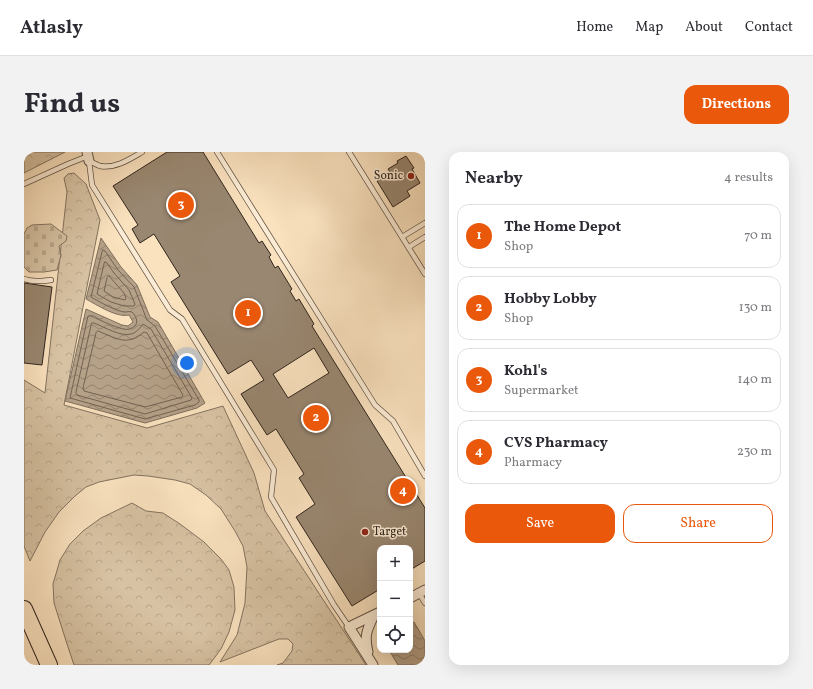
<!DOCTYPE html>
<meta charset="utf-8">
<style>
body{margin:0;font-family:Vollkorn,serif;background:#f2f2f3;color:#2b2b33}
.controls{position:absolute;right:12px;bottom:12px;display:grid;overflow:hidden;border-radius:8px;box-shadow:0 4px 16px #0002}
.controls button{width:36px;height:36px;display:grid;place-items:center;padding:0;border:0;border-bottom:1px solid #e1e1e2;background:#fff;color:#2b2b33;font:20px sans-serif}
.you{position:absolute;left:163px;top:211px;width:14px;height:14px;margin:-10px;border:3px solid #fff;border-radius:50%;background:#1a73e8;box-shadow:0 0 0 6px #1a73e833}
.badge{display:grid;place-items:center;width:26px;height:26px;border-radius:50%;background:#ea580c;color:#fff;font-size:13px;font-weight:700}
.pin{position:absolute;translate:-50% -50%;border:2px solid #fff;box-shadow:0 1px 4px #0006}
.list{margin:0;padding:0;list-style:none}
h2{display:flex;justify-content:space-between;align-items:center;height:52px;margin:0;padding:0 16px;font-size:17px}
h2 small{font-size:13px;font-weight:400;color:#7c7c81}
.list li{display:grid;grid-template-columns:26px 1fr auto;gap:12px;align-items:center;box-sizing:border-box;height:64px;margin:0 8px 8px;padding:0 8px;border:1px solid #e1e1e2;border-radius:12px}
.list b{display:block;font-size:15px;white-space:nowrap}
.list p{margin:0;font-size:13px;white-space:nowrap;color:#7c7c81}
.list em{font-size:13px;font-style:normal;color:#7c7c81}
.actions{display:flex;gap:8px;padding:12px 16px}
.actions a{flex:1;padding:9px 0;border:1px solid #ea580c;border-radius:12px;text-align:center;font-size:14px;color:#ea580c}
.actions .main{background:#ea580c;color:#fff}
.icon{flex:none;width:22px;height:22px;fill:none;stroke:currentColor;stroke-width:2;stroke-linecap:round;stroke-linejoin:round}
.map{position:relative;flex:none;width:401px;height:513px;overflow:hidden;border-radius:12px}
header{display:flex;align-items:center;gap:24px;box-sizing:border-box;height:56px;padding:0 20px;background:#fff;border-bottom:1px solid #e1e1e2}
header strong{font-size:19px}
nav{display:flex;gap:22px;margin-inline-start:auto;font-size:14px}
.intro{display:flex;align-items:center;justify-content:space-between;box-sizing:border-box;height:96px;padding:0 24px}
h1{margin:0;font-size:28px}
.button{padding:10px 18px;border-radius:12px;background:#ea580c;color:#fff;font-size:14px;font-weight:700}
main{display:flex;gap:24px;padding:0 24px}
aside{flex:1;background:#fff;border-radius:12px;box-shadow:0 4px 16px #0002}
.map>svg:first-child{display:block}
</style>
<header>
<strong>Atlasly</strong>
<nav><a>Home</a><a>Map</a><a>About</a><a>Contact</a></nav>
</header>
<div class="intro"><h1>Find us</h1><a class="button">Directions</a></div>
<main>
<div class="map">
<svg width="401" height="513" viewBox="0 0 401 513">
<defs>
<pattern id="forest-crowns" width="20" height="18" patternUnits="userSpaceOnUse"><rect width="20" height="18" fill="#d7c2a3"/><path d="M2 6a3 3 0 1 1 6 0M12 15a3 3 0 1 1 6 0" fill="none" stroke="#b9a78c"/></pattern>
<pattern id="cemetery-stones" width="16" height="16" patternUnits="userSpaceOnUse"><rect width="16" height="16" fill="#d7c2a3"/><path d="M2 7V4a2 2 0 0 1 4 0v3zM10 15v-3a2 2 0 0 1 4 0v3z" fill="#b9a78c"/></pattern>
<pattern id="water-waves" width="16" height="10" patternUnits="userSpaceOnUse"><rect width="16" height="10" fill="#b5a188"/><path d="M0 5q4-4 8 0t8 0" fill="none" stroke="#94836f"/></pattern>
</defs>
<rect width="100%" height="100%" fill="#fae2bf"/>
<filter id="stains"><feTurbulence type="fractalNoise" baseFrequency=".005" numOctaves="4"/><feColorMatrix values="0 0 0 0 .2 0 0 0 0 .09 0 0 0 0 .02 0 0 0 .5 -.17"/></filter>
<radialGradient id="worn" r=".72"><stop offset=".6" stop-color="#630" stop-opacity="0"/><stop offset="1" stop-color="#630" stop-opacity=".3"/></radialGradient>
<path fill="url(#forest-crowns)" stroke="#837360" d="M0,0H41L0,21Z
M50,21L62,32L76,68L40,253L123,276L199,254L230,321L241,359L342,513H253L259,511L268,499L269,492L264,487H255L196,510L213,483L221,451L223,415L219,394L211,379L197,357L182,343L166,332L151,328L124,324L110,323L75,330L62,335L51,344L35,360L21,380L6,409L0,394V228L21,241L43,40L40,26L44,22Z
M108,351L122,359L139,361L156,372L180,390L197,407L205,418L210,435L211,458L205,480L197,497L185,513H50L43,492L30,451L29,432L36,408L46,392L59,379L77,366Z"/>
<path fill="url(#cemetery-stones)" stroke="#837360" d="M27,72L43,84L42,89L35,94L37,103L33,118L20,120H5L0,115V82L3,76L8,73Z"/>
<path fill="url(#water-waves)" stroke="#7f6f5d" d="M77,86L97,115L113,133L126,165L134,170L181,251L173,256L121,271L41,249L62,157L98,173L104,174L109,170L105,163C93,166 73,153 62,147Z
M390,470L393,475L401,489V513H374L365,498H386V472Z"/>
<g fill="none" stroke-linecap="round" stroke-linejoin="round">
<path stroke="#726252" stroke-width="1" d="M79,98L81,99L94,118L110,135L123,168L131,174L175,248V250L171,253L121,267L46,246L64,164H67C75,167 98,180 106,177C106,177 111,174 111,174C115,169 111,163 108,160C105,159 103,160 101,160C93,160 74,149 67,145L78,100Z
M81,110L83,111L90,121L105,138L111,152L110,154H100L87,150L73,142L80,112Z
M85,124L100,141L102,146L101,148L89,145L80,139L83,126Z
M68,171H70C80,175 97,185 107,182C112,181 116,176 119,172L127,177L168,246L167,248L121,262L53,243L52,241Z
M74,179C92,186 103,195 120,180L123,181L159,243L158,245L121,255L60,239L59,236L72,181Z"/>
</g>
<path fill="#998771" stroke="#2f241d" fill-rule="evenodd" d="M143,0H179L235,91L238,89L247,103L245,105L251,116L254,114L268,137L266,139L272,149L275,147L290,172L288,174L401,356V409L386,418V396H356V437L328,454L272,365L291,352L275,326L280,322L252,277L243,283L217,242L240,228L227,208L204,222L147,130L156,124L130,82L116,91L108,77L114,73L89,34ZM290,196L305,221L264,246L249,222Z
M382,4L390,16L388,17L396,31L383,39L386,44L369,55L353,29L366,20L364,17L374,11L373,9Z
M0,131L28,135L18,213L0,211Z"/>
<g fill="none" stroke-linecap="round" stroke-linejoin="round">
<g stroke="#625446" stroke-width="6">
<path id="service" d="M193,0L351,253L369,269L401,324
M325,0L401,122
M65,9L68,33L146,158L158,167L250,318L247,345L310,453L325,475
M65,9C68,10 73,13 76,14C91,17 106,7 118,0
M0,32L44,12L64,4
M378,85L401,71
M385,95L401,85
M0,127C9,130 17,129 27,128
M395,441L401,451"/>
</g>
<g stroke="#625446" stroke-width="11">
<path id="minor" d="M63,0L65,9
M386,446L401,438
M344,500C340,483 343,478 350,463
M349,513L325,475L356,460"/>
</g>
<g stroke="#2f241d" stroke-width="18">
<path id="motorway" d="M0,457L25,513"/>
</g>
<use href="#service" stroke="#fcecd5" stroke-width="4.5"/>
<use href="#minor" stroke="#fcecd5" stroke-width="9"/>
<use href="#motorway" stroke="#fae2bf" stroke-width="16"/>
</g>
<g fill="#8f2418" stroke="#fcecd5" stroke-width="1.5">
<circle cx="387" cy="24" r="4"/>
<circle cx="341" cy="380" r="4"/>
</g>
<g text-anchor="middle" dominant-baseline="central" stroke-width="3" stroke-linejoin="round" paint-order="stroke">
<g font-size="12" fill="#2f241d" stroke="#fcecd5" text-anchor="end">
<text x="379" y="24">Sonic</text>
<text x="349" y="380" text-anchor="start">Target</text>
</g>
</g>
<rect width="100%" height="100%" filter="url(#stains)"/>
<rect width="100%" height="100%" fill="url(#worn)"/>
</svg>
<div class="controls">
<button>+</button>
<button>−</button>
<button><svg class="icon" aria-label="locate" viewBox="0 0 24 24"><circle cx="12" cy="12" r="6"/><path d="M12 2v4M12 18v4M2 12h4M18 12h4"/></svg></button>
</div>
<div class="you"></div>
<div class="pin badge" style="left:224px;top:161px">1</div>
<div class="pin badge" style="left:292px;top:266px">2</div>
<div class="pin badge" style="left:157px;top:53px">3</div>
<div class="pin badge" style="left:379px;top:339px">4</div>
</div>
<aside>
<h2>Nearby<small>4 results</small></h2>
<ul class="list">
<li><span class="badge">1</span><div><b>The Home Depot</b><p>Shop</p></div><em>70 m</em></li>
<li><span class="badge">2</span><div><b>Hobby Lobby</b><p>Shop</p></div><em>130 m</em></li>
<li><span class="badge">3</span><div><b>Kohl's</b><p>Supermarket</p></div><em>140 m</em></li>
<li><span class="badge">4</span><div><b>CVS Pharmacy</b><p>Pharmacy</p></div><em>230 m</em></li>
</ul>
<div class="actions"><a class="main">Save</a><a>Share</a></div>
</aside>
</main>
